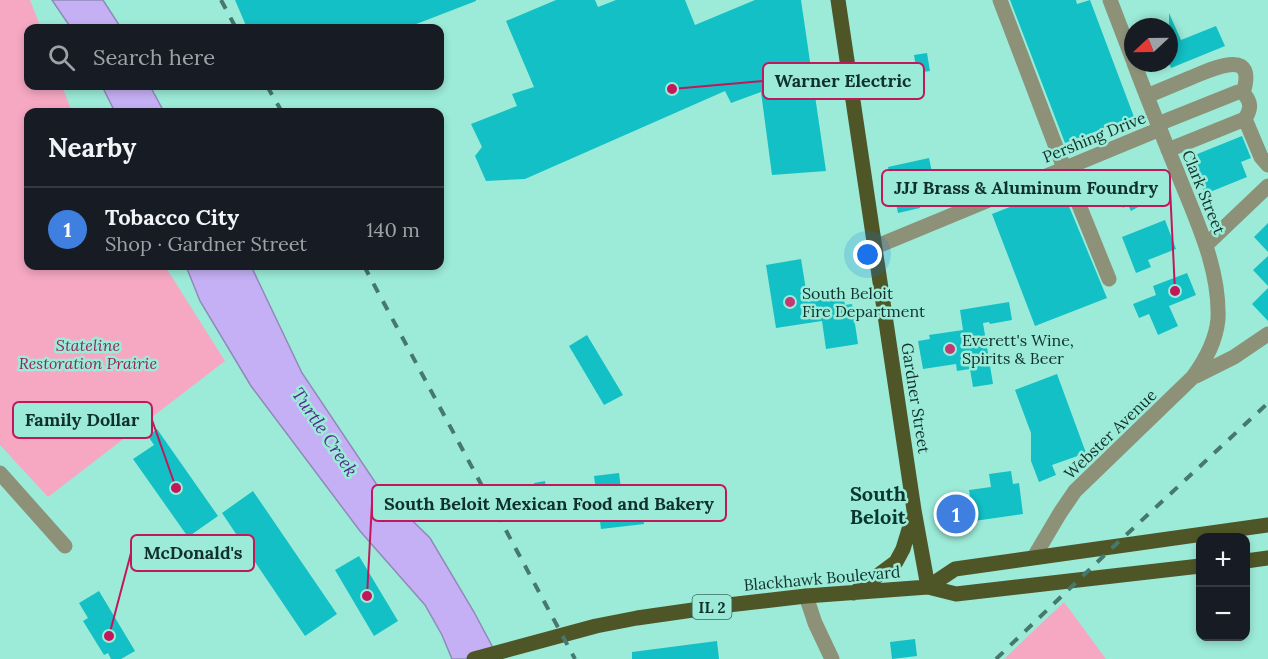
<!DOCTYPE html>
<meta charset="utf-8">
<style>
body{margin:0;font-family:Lora,serif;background:#242831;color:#f1f3f6}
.controls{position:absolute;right:18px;bottom:18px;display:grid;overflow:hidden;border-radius:12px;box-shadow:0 3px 9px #0003}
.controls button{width:54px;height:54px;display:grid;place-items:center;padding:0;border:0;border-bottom:2px solid #363941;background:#171b24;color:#f1f3f6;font:30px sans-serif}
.compass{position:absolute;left:1124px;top:18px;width:54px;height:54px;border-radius:50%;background:#171b24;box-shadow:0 3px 9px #0003;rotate:248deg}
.you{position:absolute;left:868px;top:255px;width:21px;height:21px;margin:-15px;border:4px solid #fff;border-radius:50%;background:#1a73e8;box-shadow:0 0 0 9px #1a73e833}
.badge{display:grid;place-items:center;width:39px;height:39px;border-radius:50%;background:#c23975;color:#fff;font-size:20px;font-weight:700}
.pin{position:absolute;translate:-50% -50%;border:3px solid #fff;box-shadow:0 2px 6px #0006}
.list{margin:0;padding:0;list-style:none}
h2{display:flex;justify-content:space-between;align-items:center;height:78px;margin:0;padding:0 24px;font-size:26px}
h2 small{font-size:20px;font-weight:400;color:#9ea1a6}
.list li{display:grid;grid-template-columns:39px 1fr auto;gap:18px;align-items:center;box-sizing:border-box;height:84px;padding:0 24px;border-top:2px solid #363941}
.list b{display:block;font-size:22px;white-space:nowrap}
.list p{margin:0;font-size:20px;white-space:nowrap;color:#9ea1a6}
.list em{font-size:20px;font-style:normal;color:#9ea1a6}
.icon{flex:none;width:33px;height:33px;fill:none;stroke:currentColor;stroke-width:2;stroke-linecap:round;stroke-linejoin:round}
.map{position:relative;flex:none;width:1268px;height:659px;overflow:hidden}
.search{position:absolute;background:#171b24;box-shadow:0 3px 9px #0003;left:24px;top:24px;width:420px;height:66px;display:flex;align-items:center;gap:15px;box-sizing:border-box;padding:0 21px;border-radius:12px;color:#9ea1a6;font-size:22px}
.panel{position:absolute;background:#171b24;box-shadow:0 3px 9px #0003;left:24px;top:108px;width:420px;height:162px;border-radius:12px}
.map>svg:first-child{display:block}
</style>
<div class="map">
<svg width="1268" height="659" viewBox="0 0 1268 659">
<rect width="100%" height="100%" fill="#9cebd8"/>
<path fill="#f6a8c2" d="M0,0H30L41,28H28V86H62L72,112H28V266H165L225,361L48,497L0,445Z
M1064,602L1106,659H1004Z"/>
<path fill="#c5b0f5" stroke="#8f8ab8" stroke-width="1.5" d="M52,0H103L121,28H71Z
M102,86H150L164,112H115Z
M186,266H251L302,373L379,488L430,538L474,612L499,659H452L442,635L425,605L360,531L251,386L200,301Z"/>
<path fill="#12c0c5" d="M235,0H476V1L406,28H247Z
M556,0H595L598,7L616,0H685L695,25L755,0H801L826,171L772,175L761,92L731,103L725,91L525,179L486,181L475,156L482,147L471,124L517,106L512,94L534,87L506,21Z
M1010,0H1076L1077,4L1090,0L1134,117L1065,143Z
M1169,13L1181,40L1216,26L1225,46L1171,68L1169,63Z
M927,53L930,71L917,73L914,55Z
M1242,136L1251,158L1241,162L1247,177L1205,194L1190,157Z
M929,158L933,177L914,181L920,208L898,213L888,167Z
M1141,170L1147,184L1132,190L1140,206L1131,211L1128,205L1123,208L1110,183L1123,175L1124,177Z
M1061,187L1107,298L1035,326L992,214Z
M1165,220L1176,249L1148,260L1151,267L1136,273L1122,237Z
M1268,223V252L1254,237Z
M1268,256V286L1253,270Z
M801,259L808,302L843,296L845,305L852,304L858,344L826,349L822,321L776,328L766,265Z
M1187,273L1196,295L1169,306L1178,326L1158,335L1149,314L1139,318L1133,304L1156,295L1153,286Z
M1268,288V321L1252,304Z
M1009,302L1012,320L990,324L989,322L983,323L993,384L973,387L970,369L957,371L956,364L923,369L918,341L930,339L929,335L963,330L960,310Z
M587,335L623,395L604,405L569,346Z
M1057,374L1086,453L1052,465L1056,475L1039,482L1031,461V433L1015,390Z
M157,429L218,516L188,537L133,459L154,445L148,436Z
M1011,471L1013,484L1019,483L1023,514L946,525L943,500L970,496L969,490L991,487L989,474Z
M619,473L622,496L640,493L644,524L601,529L594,476Z
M545,481L548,502L536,503L534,483Z
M253,491L337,614L305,636L222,513Z
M359,556L398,621L374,636L335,570Z
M99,591L135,651L121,659H111L108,653L104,655L83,621L88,618L79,603Z
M915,639L917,656L892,659L890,642Z
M717,641L719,659H632V652Z"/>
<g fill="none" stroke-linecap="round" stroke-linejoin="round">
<path stroke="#8c9178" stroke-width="15" d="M1000,0L1064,168L1109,279
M1110,0L1133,60
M1147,96C1161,90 1176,84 1190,78C1212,69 1258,46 1243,93
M1158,124L1238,92L1243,93C1252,102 1251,109 1245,119
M1168,150L1245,119L1261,157L1268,165
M1206,245L1268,186
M875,247L1160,129
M1196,376L1234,357L1268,334
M0,473L65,546
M1034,557L1060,513L1075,491L1193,377C1206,359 1216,341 1218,319C1220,268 1196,220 1178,174C1163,137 1148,100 1134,63
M806,596L815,623L832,659"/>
<path stroke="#4e5627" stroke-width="15" d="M838,0L914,510L928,587
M1246,561L1268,558
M928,587L955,569L1268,525
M854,593L896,562L903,549L914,513
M474,659L596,626L637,618L728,605L806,596L928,587L956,594L1200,566"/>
<path stroke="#46786d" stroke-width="4" stroke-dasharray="10 10" stroke-linecap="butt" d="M221,0L236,28
M267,86L282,112
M364,266L575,659
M996,659L1112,548L1268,403"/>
</g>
<g fill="#c23975" stroke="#9cebd8" stroke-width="2">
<circle cx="790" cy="302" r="6"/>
<circle cx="950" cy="349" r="6"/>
</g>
<g text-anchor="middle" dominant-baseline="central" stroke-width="5" stroke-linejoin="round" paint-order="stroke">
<rect fill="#9cebd8" stroke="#3a695f" stroke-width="1.5" x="692.5" y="595" width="39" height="24" rx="4.5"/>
<g font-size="15" font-weight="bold" fill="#10312b">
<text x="712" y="607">IL 2</text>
</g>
<g font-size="16" fill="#10312b" stroke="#9cebd8">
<text transform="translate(1094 137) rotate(-22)">Pershing Drive</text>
<text transform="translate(1204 192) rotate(68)">Clark Street</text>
<text transform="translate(916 398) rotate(81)">Gardner Street</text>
<text transform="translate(1110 434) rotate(-44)">Webster Avenue</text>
<text transform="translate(822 578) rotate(-5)">Blackhawk Boulevard</text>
</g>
<g font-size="16" fill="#10312b" stroke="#9cebd8" text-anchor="start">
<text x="802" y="293">South Beloit<tspan x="802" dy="18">Fire Department</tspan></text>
<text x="962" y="340">Everett's Wine,<tspan x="962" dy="18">Spirits &amp; Beer</tspan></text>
</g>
<g font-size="16" font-style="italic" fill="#952557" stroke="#9cebd8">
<text x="88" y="345">Stateline<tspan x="88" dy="18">Restoration Prairie</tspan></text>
</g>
<g font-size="18" font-style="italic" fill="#542c8d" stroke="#9cebd8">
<text transform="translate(325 432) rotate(56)">Turtle Creek</text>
</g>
<g font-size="20" font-weight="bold" fill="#09362e" stroke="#9cebd8">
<text x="878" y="493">South<tspan x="878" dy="23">Beloit</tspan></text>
</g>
</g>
<path fill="none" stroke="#c2185b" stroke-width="2" d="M672 89L763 81M1175 291L1170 188M176 488L152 420M367 596L372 503M109 636L131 553"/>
<g fill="#c2185b" stroke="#9cebd8" stroke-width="2">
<circle cx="672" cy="89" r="6"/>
<circle cx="1175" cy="291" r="6"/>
<circle cx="176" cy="488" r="6"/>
<circle cx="367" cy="596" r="6"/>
<circle cx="109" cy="636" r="6"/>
</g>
<g fill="#9cebd8" stroke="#c2185b" stroke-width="2">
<rect x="763" y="63" width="161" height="36" rx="6"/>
<rect x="882" y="170" width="288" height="36" rx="6"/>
<rect x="13" y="402" width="139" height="36" rx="6"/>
<rect x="372" y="485" width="354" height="36" rx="6"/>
<rect x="131" y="535" width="123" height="36" rx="6"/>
</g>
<g font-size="18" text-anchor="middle" font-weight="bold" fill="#10312b">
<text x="843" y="87">Warner Electric</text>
<text x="1026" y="194">JJJ Brass &amp; Aluminum Foundry</text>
<text x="82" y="426">Family Dollar</text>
<text x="549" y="510">South Beloit Mexican Food and Bakery</text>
<text x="193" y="559">McDonald's</text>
</g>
</svg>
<div class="controls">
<button>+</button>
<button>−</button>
</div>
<svg class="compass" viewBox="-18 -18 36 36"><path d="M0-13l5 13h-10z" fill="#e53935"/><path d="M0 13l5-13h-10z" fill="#9ea1a6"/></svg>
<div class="you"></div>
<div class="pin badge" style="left:956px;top:514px;background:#3f7fe0">1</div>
<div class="search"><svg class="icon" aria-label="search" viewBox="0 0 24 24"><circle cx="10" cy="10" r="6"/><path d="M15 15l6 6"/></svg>Search here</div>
<section class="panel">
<h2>Nearby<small></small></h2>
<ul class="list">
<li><span class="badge" style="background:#3f7fe0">1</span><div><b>Tobacco City</b><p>Shop · Gardner Street</p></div><em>140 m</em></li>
</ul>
</section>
</div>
